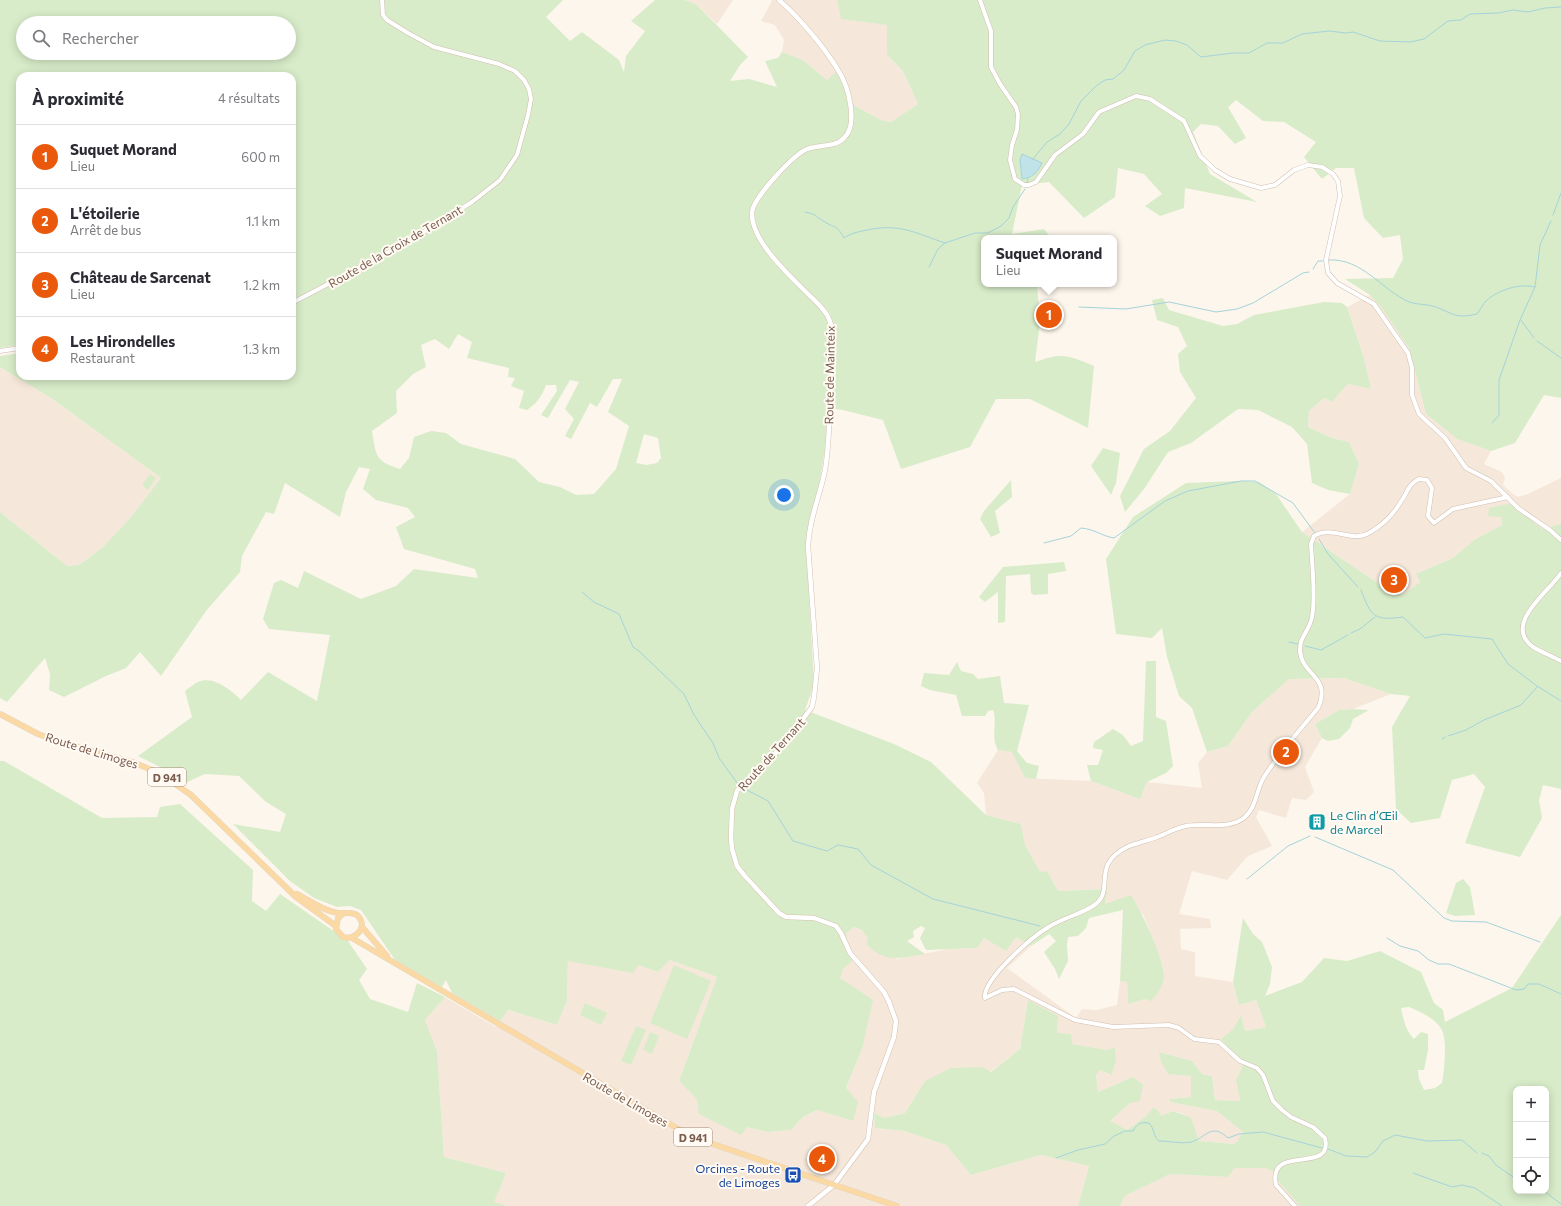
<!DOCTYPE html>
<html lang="fr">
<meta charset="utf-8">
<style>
body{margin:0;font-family:Commissioner,sans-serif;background:#f7f7f7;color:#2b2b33}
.controls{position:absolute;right:12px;bottom:12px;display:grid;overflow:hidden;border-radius:8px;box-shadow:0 2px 10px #0003}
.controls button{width:36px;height:36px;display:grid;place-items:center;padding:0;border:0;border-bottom:1px solid #e1e1e2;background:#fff;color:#2b2b33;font:20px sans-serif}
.you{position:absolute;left:784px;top:495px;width:14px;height:14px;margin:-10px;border:3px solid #fff;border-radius:50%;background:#1a73e8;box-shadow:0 0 0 6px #1a73e833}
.badge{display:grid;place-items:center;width:26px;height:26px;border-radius:50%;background:#ea580c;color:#fff;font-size:13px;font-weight:700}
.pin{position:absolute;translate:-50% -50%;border:2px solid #fff;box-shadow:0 1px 4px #0006}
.popup{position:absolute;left:981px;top:235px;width:136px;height:52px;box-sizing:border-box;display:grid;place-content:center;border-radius:8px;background:#fff;filter:drop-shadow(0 1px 3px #0005);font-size:13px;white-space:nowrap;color:#7c7c81}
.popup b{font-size:15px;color:#2b2b33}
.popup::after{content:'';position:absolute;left:50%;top:100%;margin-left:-8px;border:8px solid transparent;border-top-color:#fff}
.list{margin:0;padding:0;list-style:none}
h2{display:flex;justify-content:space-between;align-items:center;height:52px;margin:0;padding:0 16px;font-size:17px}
h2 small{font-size:13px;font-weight:400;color:#7c7c81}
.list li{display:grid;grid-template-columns:26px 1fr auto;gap:12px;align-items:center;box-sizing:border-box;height:64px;padding:0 16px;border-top:1px solid #e1e1e2}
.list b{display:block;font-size:15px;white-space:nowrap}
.list p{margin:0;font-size:13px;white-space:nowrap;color:#7c7c81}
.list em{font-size:13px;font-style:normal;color:#7c7c81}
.icon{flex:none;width:22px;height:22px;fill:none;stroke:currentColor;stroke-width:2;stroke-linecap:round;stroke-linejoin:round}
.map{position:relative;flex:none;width:1561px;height:1206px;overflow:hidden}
.search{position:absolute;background:#fff;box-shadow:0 2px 10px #0003;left:16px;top:16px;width:280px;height:44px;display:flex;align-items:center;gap:10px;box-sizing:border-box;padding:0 14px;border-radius:22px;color:#7c7c81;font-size:15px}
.panel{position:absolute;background:#fff;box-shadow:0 2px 10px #0003;left:16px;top:72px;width:280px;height:308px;border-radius:12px}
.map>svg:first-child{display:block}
</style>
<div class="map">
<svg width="1561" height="1206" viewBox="0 0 1561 1206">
<rect width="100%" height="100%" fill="#fdf6ec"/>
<path fill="#f5e8da" d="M684,0H733L717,24L696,4Z
M771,0H837L842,19L888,25L887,55L903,71L918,104L891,122L881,120L855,106L836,73L827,80L803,60L782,52L784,40L775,25L761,21L772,1Z
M1370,295L1381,307L1409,348L1426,414L1457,439L1491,451L1484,464L1502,472L1505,478L1503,485L1513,494L1518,497L1528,494L1561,478V524L1542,529L1516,507L1501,517L1502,525L1474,540L1453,558L1416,574L1420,582L1403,595L1391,592L1302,532L1350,494L1359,464L1349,442L1332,438L1308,427L1309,411L1324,398L1332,402L1348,384L1371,389L1364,358L1347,307Z
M0,367L51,398L161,478L131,517L102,548L79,565L67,566L0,512Z
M1344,678L1391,694L1353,709L1339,710L1315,724L1322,738L1305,767L1314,792L1306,800L1292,798L1286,818L1259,810L1256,817L1272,846L1248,856L1227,880L1192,871L1179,914L1210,919L1211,928L1180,929L1181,949L1195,952V976L1233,982L1239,1005L1256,1000L1266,1027L1245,1031L1241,1015L1233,1029L1221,1039L1243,1065L1236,1080L1240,1101L1215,1100L1212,1076L1202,1074L1192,1061L1159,1052L1191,1075L1192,1097L1170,1099V1102L1217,1111L1243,1132L1235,1144L1199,1141L1191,1117L1181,1113L1171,1111L1162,1117L1154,1108L1145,1117L1127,1130L1109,1121L1130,1103L1133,1077L1098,1092L1096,1075L1100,1070L1110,1075L1107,1050L1072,1044L1057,1033L1028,1000L1020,1049L990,1072L982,1067L925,1081L905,1113L884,1118L874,1113L875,1128L904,1131L946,1145L971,1175L1041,1155L1089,1166L1078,1206H507L493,1202L506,1173L444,1157L437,1051L425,1020L445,997L496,1027L507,1010L557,1025L567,1001L568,961L638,965L658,972L670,960L717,977L679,1081L747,1127L767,1132L791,1130L803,1117L817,1110L853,1121L846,1089L862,1049L840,978L847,945L845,933L854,927L862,930L897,959L948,949L977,948L983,938L1016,937L1031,946L1007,968L1076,1018L1082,1009L1096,1010L1117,1005L1120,981L1127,982L1128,1004L1145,999L1164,979L1163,966L1143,914L1104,904L1106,889L1058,891L1047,871L1040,873L1025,845L1021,824L986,815L984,793L977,783L998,750L1014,752L1025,778L1091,781L1140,799L1147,782L1202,788L1198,763L1207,752L1228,746L1252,712L1289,679Z
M1235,1168H1266L1274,1171L1278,1181L1300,1206H1120L1125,1196L1170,1174L1228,1177Z"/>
<path fill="#d8ecc9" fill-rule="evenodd" d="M0,0H563L546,17L570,41L582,32L619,60L624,72L626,56L645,31L631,21L655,0H684L696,4L748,57L740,65L730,81L749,79L777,87L765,61L778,58L782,52L803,60L827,80L836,72L855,106L881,120L891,122L918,104L903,71L887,55V25L841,19L837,0H1561V398L1544,395L1515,443L1491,451L1457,439L1426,414L1409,348L1381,307L1370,295L1345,279L1393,278L1403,259L1400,235L1383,238L1364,218L1354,168H1336L1322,179L1304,157L1316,142L1284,122L1263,121L1236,100L1228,107L1246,138L1235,144L1218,126L1201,124L1193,132L1210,174L1257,202L1185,188L1184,208L1160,216L1145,206L1162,194L1144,174L1118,168L1115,197L1084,218L1049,182L1022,185L1012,234L1044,229L1051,238H984V284H1037L1040,322L1035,362C1062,352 1068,355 1094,366L1088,428L1030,399H996L970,447L901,469L883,420L843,410L827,408L826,444L807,556L814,685L805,710L894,744L931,762L986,815L1021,824L1025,845L1040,872L1047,871L1058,891L1107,889L1105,904L1131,895C1141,911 1165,960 1164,977C1164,984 1156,997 1151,1001L1145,999L1128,1004L1127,982L1120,981L1123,910L1089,918L1086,928L1078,936L1068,937L1067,945L1068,961L1059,979L1055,969L1044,952L1056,941L1049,934L1031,946L1016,937L1006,951L984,938L977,948L926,950L920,938L925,928L921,926L913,931L914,937L907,941L925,954C900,958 886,964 866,944L868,938L862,930L854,927L846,933C847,943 851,951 853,960L843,969L840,978L873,1000L862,1049L846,1088L858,1102L853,1121L817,1110L803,1117L791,1130L767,1132L747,1127L741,1135L699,1114L697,1099L679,1081L717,977L670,960L658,972L638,965L633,973L568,961L567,1001L557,1025L508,1010L500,1021L452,993L446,980L442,987L395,960L361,910L350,906L337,907L314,898L290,881L233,824L280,832L286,814L266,802L239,776L205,774L185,783L168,771L138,756L192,717L185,691C189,688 194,684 198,682C213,675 231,690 241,700L268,672L317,701L330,635L269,629L263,619L274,583L281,580L298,588L304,571L361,599L396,586L414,569L478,578L475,569L404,549L396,527L415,517L408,508L376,500L363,489L370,469L359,467L346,492L340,517L285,483L274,514L266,512L242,556L240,572L206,611L161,676L140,652L126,668L106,676L64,697L49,690L50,674L45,658L7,702L0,698V512L67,566L79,565L102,548L131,517L161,478L51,398L0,367V356L20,353V376H292V76H20V345L0,348ZM23,23H289V53H23ZM458,334L472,342L467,358L509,368L508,377L515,378L511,386L524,391L519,408L527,410C537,403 542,396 546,385H556L557,391L541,415L548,418L570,380L579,382L565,409L574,419L565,436L571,439L590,403L597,407L613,379H622L608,412L629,426L616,469L594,494L576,495L560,487L539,482L515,459L461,444L446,433L431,431L414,437L409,458L400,469C375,461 376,456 372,431L397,413L396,391L413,374L426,367L421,345L435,339L449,349ZM644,434L658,438L661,458L657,463L646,465L636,463Z
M1163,298L1169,310L1223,326L1237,324L1254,315L1324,302L1342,303L1347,307L1364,358L1371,389L1348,384L1332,402L1324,398L1309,411L1308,427L1332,438L1349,442L1359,464L1350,494L1328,490L1312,483L1307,444L1292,427L1258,410L1238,409L1191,443L1168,452L1144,489L1125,512L1120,496L1144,449L1170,431L1196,398L1180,372L1178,354L1187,346L1178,327L1157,320L1152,300Z
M1103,448L1120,453L1116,483L1111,495L1091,466Z
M150,474L156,478L148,490L142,485Z
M1011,480L1012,497L995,511L1000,533L991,537L980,519L984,511Z
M1236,481L1259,482L1276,494L1302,532L1391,592L1403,595L1420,582L1416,574L1453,558L1474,540L1502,525L1501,517L1488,516L1489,508L1508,504L1516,507L1542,529L1561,524V789L1543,785L1539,800L1542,818L1520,857L1465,843L1485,787L1474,774L1452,780L1440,818L1411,823L1396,809L1392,727L1410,696L1391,694L1344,678L1289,679L1252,712L1228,746L1207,752L1192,708L1179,696L1167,657L1162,628L1152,638L1116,634L1106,559L1133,517L1186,483Z
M1064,562L1066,571L1048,574V594L1034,595L1031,593L1030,574L1006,576L1005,622L998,623V592L985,602L979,597L1003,567Z
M1146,661H1156V717L1166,721L1173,766L1166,773L1147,782L1140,799L1091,781L1087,765H1098L1103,750L1093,748L1094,742L1113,729L1123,735L1131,746L1143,741Z
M957,662L961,671L973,674L978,679L1000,676L1004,703L1029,705L1017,751L1027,763L1039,766L1036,779L1025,778L1012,752L998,750C990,737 998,723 993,710L988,711L985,716H962L956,695L930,690L921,686L924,673L949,675Z
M1353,709L1369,710L1353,719L1350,728L1339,739L1328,741L1322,738L1315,724L1339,710Z
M0,761H4L102,818L157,817L160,807L180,804L253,870L252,901L266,911L280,894L348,941L367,969L359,980L370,999L408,1012L417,983L445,997L425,1020L437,1051L444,1157L506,1173L494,1202L507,1206H0Z
M1463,879L1470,887L1475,915L1455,916L1446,913L1456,883Z
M1561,915V1206H1300L1278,1181L1273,1171L1266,1168H1235L1228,1177L1170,1174L1125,1196L1120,1206H1078L1089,1166L1041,1155L971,1175L946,1145L904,1131L875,1128L874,1113L884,1118L905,1113L925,1081L951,1068L982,1067L991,1072L1020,1049L1028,1000L1058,1016L1057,1033L1071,1034L1072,1044L1107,1050L1115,1048L1116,1061L1111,1075L1100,1070L1096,1075L1098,1092L1133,1077L1143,1085L1140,1101L1130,1103L1110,1121L1127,1130L1145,1117L1154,1107L1162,1116L1172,1111L1191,1117L1199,1141L1235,1144L1243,1132L1217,1111L1170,1102V1099L1191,1097V1076L1168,1074L1161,1062L1159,1052L1192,1061L1202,1074L1212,1076L1215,1100L1240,1101L1236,1080L1243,1065L1221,1039L1233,1029L1241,1015L1245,1031L1266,1027L1256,1000L1239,1005L1233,982L1243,918L1253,934L1262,942L1272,967L1270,984L1265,996L1302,982L1324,958L1347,961L1380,951L1421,972L1434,1003L1443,1010L1445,1022L1512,988ZM1409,1007C1421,1012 1439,1020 1443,1033C1447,1044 1444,1072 1442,1083L1435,1088L1424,1090L1419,1079L1418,1070H1424L1428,1050V1034L1421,1032L1414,1039C1406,1031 1403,1019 1401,1008ZM1516,1089H1546V1191H1516Z
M674,965L711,981L687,1039L650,1023Z
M585,1003L607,1013L601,1025L580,1015Z
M636,1026L646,1030L631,1065L621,1061Z
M650,1032L659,1036L652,1054L643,1050Z"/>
<path fill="#bfe3e8" stroke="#a5d3da" d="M1022,154L1042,163C1038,172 1032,178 1022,179L1020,160Z"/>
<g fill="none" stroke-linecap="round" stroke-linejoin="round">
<path stroke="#a5d3da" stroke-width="1" d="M1032,160L1047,142L1060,134L1069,124L1081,101L1096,86L1105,80L1113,79L1124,70L1135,51L1145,45L1165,40L1176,41L1187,45L1201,57L1233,53H1249L1267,43H1283L1302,34L1329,31L1346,33L1353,32L1380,41L1410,42L1424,39L1448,21L1461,20L1470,14L1498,13L1513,10L1528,12L1545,8L1561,7
M1027,183L1028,179
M805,212C819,215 814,216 825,222C836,229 836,224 844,238C851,233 858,232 867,230C900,223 915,233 945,243L975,233H988L1001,226L1009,218L1013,207L1025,189
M1553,215L1561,193
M1329,260C1362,258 1382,290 1409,302C1418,305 1428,304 1436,307C1454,314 1456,319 1477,314C1480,310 1483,304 1486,301C1498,290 1519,283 1535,287
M929,267L938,249L945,243
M1313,269L1318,261H1323
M1079,307L1126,309L1169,302L1216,312L1237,309L1253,303L1303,273L1309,272
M1521,320L1534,338
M1537,341L1561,358
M1492,423L1499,415V380L1520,320L1535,287L1540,245L1551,221
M1319,539L1328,554L1358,587
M1044,543L1071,536L1081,528C1094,529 1102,536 1114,538L1165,501L1188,491L1241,481H1255L1293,503L1315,533
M1361,590C1371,616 1373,621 1403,617L1425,638L1444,634L1492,639L1508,664L1537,686L1561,701
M582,592L594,602L619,614L633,647L639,651L684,694L694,715L713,743L719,758L738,784
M1351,633L1360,629L1375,617
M1289,642L1298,644
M1305,646L1321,650L1348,635
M1448,736L1466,730L1484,720L1521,705L1537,687
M1442,739L1445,737
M743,788L768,801L793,841L827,851L838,845L858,849L871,865L933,899L1040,926
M1315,837L1393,870L1444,918L1452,921L1486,922L1540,942
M1247,879L1288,846L1310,836
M1387,938L1400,946L1418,951L1429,960L1438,964H1449L1516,990L1524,989L1528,984H1539L1561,994
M1328,1149L1346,1156L1367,1157L1375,1152L1383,1141L1395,1135L1427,1141L1462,1140L1477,1153
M1482,1153L1489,1156L1496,1165L1516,1179
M1056,1158L1078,1150L1105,1144L1114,1136L1125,1131H1133C1138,1123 1141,1122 1149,1123C1155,1129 1153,1137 1159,1141C1169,1141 1182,1144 1191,1142C1206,1138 1211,1122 1228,1138L1239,1134L1263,1132L1322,1148
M1413,1173L1452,1187L1462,1185L1475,1188L1502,1206
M1544,1191L1561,1204"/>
<g stroke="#d1beb0" stroke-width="5">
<path id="tertiary" d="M980,0L991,31V67L1000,84L1016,107L1018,114L1017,130L1012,145L1010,160L1015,179L1024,185H1029L1036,182L1055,155L1083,134L1099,112L1136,96L1150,99L1184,121L1200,156L1215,170L1230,179L1261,188L1275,185L1294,170L1308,165L1322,167L1333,174L1338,181L1340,196L1326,260L1328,273L1337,283L1374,304L1408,353L1412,368V395L1419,414L1445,438L1466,468L1491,481L1518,508L1550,530L1561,540
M292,303L406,243L472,202L500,180L517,155L528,115L531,99L529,89L524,80L515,71L499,64L434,47L408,33L387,20L383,15L382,0
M0,351L20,348
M1561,573C1549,592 1502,624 1533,647C1541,652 1552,656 1561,661
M1295,1206L1276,1185C1267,1142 1334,1176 1325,1138L1313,1127L1291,1117L1282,1110L1273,1101L1263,1075L1257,1068L1240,1061L1219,1042L1194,1039L1179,1028L1169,1025L1113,1027L1075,1020L1014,989L1002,990L985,998C982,980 1032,937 1047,928C1062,918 1079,915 1093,906C1117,891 1089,866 1127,847C1136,843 1146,841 1155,838C1166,834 1175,828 1186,826C1206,822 1228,831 1245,817C1257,806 1256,790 1264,777C1279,753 1300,730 1318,708C1332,676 1302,676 1300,651C1299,637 1310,630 1312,617C1316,597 1312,565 1311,544L1314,536C1332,525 1352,543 1369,533C1381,526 1393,515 1400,503C1407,494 1408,484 1419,479L1427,480L1432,488L1428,516L1434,523L1453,509L1508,497"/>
</g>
<g stroke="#d6c0b0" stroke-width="5.5">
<path id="secondary" d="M779,0C798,16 825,48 838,70C848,85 859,124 844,138C835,148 819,144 807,149C793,155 754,197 752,212C750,240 790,276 808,294C816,302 825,309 829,319C835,333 831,351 831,365C829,400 831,435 825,470C820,496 809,519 808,546L817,668L814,697L812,707L792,734L769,761L741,786L737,791L732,809L731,838L732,849L737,866L744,875L779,913L786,917L814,918L836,926L841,933L850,953L884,992L889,1002L896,1021L894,1037L874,1092L868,1139L834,1185L808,1206"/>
</g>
<g stroke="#dad1cd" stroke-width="6">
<path id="primary" d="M0,714L38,734L60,742L135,763L161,774L191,795L296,897L336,926
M297,894C310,901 324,911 339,913C346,914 351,911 357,915C369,926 356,941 343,937L336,929L338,918L344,913
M362,927L387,956
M352,938L692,1137L897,1206"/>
</g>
<use href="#tertiary" stroke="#fff" stroke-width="4"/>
<use href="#secondary" stroke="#fff" stroke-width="4.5"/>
<use href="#primary" stroke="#fbd9a5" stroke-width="5.5"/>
</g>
<defs>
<g id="building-square" transform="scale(0.9)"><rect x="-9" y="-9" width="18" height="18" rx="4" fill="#0f9aa8" stroke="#fffaf3"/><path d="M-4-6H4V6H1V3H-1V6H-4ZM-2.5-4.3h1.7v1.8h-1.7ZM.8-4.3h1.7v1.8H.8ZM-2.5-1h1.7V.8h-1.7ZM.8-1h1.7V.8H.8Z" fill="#fff"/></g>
<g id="bus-square" transform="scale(0.9)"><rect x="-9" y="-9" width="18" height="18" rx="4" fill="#1a4fb4" stroke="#fffaf3"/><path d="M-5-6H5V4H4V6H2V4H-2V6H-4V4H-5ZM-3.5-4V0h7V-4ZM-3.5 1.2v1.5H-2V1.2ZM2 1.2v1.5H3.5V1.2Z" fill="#fff"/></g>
</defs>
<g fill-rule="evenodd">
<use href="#building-square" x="1317" y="822"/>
<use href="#bus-square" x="793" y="1175"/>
</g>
<g text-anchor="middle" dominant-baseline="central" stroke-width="4" stroke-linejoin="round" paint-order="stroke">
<g fill="#fffaf3" stroke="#a28b7f" stroke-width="1">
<rect x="148" y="768" width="38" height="18" rx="3"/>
<rect x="674" y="1128" width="38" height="18" rx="3"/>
</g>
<g font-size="11" font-weight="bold" fill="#7a5c4d">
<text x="167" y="777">D 941</text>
<text x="693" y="1137">D 941</text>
</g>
<g font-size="12" fill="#7a5c4d" stroke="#fffaf3">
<text transform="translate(395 246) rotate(-30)">Route de la Croix de Ternant</text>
<text transform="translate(829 375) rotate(-89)">Route de Mainteix</text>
<text transform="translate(92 750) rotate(17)">Route de Limoges</text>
<text transform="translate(771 754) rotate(-48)">Route de Ternant</text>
<text transform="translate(626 1099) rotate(30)">Route de Limoges</text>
</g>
<g font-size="12" fill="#0d838f" stroke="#fffaf3" text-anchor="start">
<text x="1330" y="815">Le Clin d’Œil<tspan x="1330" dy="14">de Marcel</tspan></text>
</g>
<g font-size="12" fill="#164399" stroke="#fffaf3" text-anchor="end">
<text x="780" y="1168">Orcines - Route<tspan x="780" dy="14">de Limoges</tspan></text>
</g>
</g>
</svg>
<div class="controls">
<button>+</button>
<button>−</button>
<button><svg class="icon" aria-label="locate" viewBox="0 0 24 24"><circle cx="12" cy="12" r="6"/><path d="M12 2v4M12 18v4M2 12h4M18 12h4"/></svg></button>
</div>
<div class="you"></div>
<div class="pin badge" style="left:1049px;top:315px">1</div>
<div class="popup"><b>Suquet Morand</b>Lieu</div>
<div class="pin badge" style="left:1286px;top:752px">2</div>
<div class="pin badge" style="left:1394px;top:580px">3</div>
<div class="pin badge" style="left:822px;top:1159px">4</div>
<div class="search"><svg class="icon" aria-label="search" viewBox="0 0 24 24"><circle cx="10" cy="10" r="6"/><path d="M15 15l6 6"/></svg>Rechercher</div>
<section class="panel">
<h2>À proximité<small>4 résultats</small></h2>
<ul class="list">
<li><span class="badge">1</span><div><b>Suquet Morand</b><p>Lieu</p></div><em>600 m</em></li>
<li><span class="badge">2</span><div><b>L'étoilerie</b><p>Arrêt de bus</p></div><em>1.1 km</em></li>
<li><span class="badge">3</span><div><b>Château de Sarcenat</b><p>Lieu</p></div><em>1.2 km</em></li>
<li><span class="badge">4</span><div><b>Les Hirondelles</b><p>Restaurant</p></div><em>1.3 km</em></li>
</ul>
</section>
</div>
